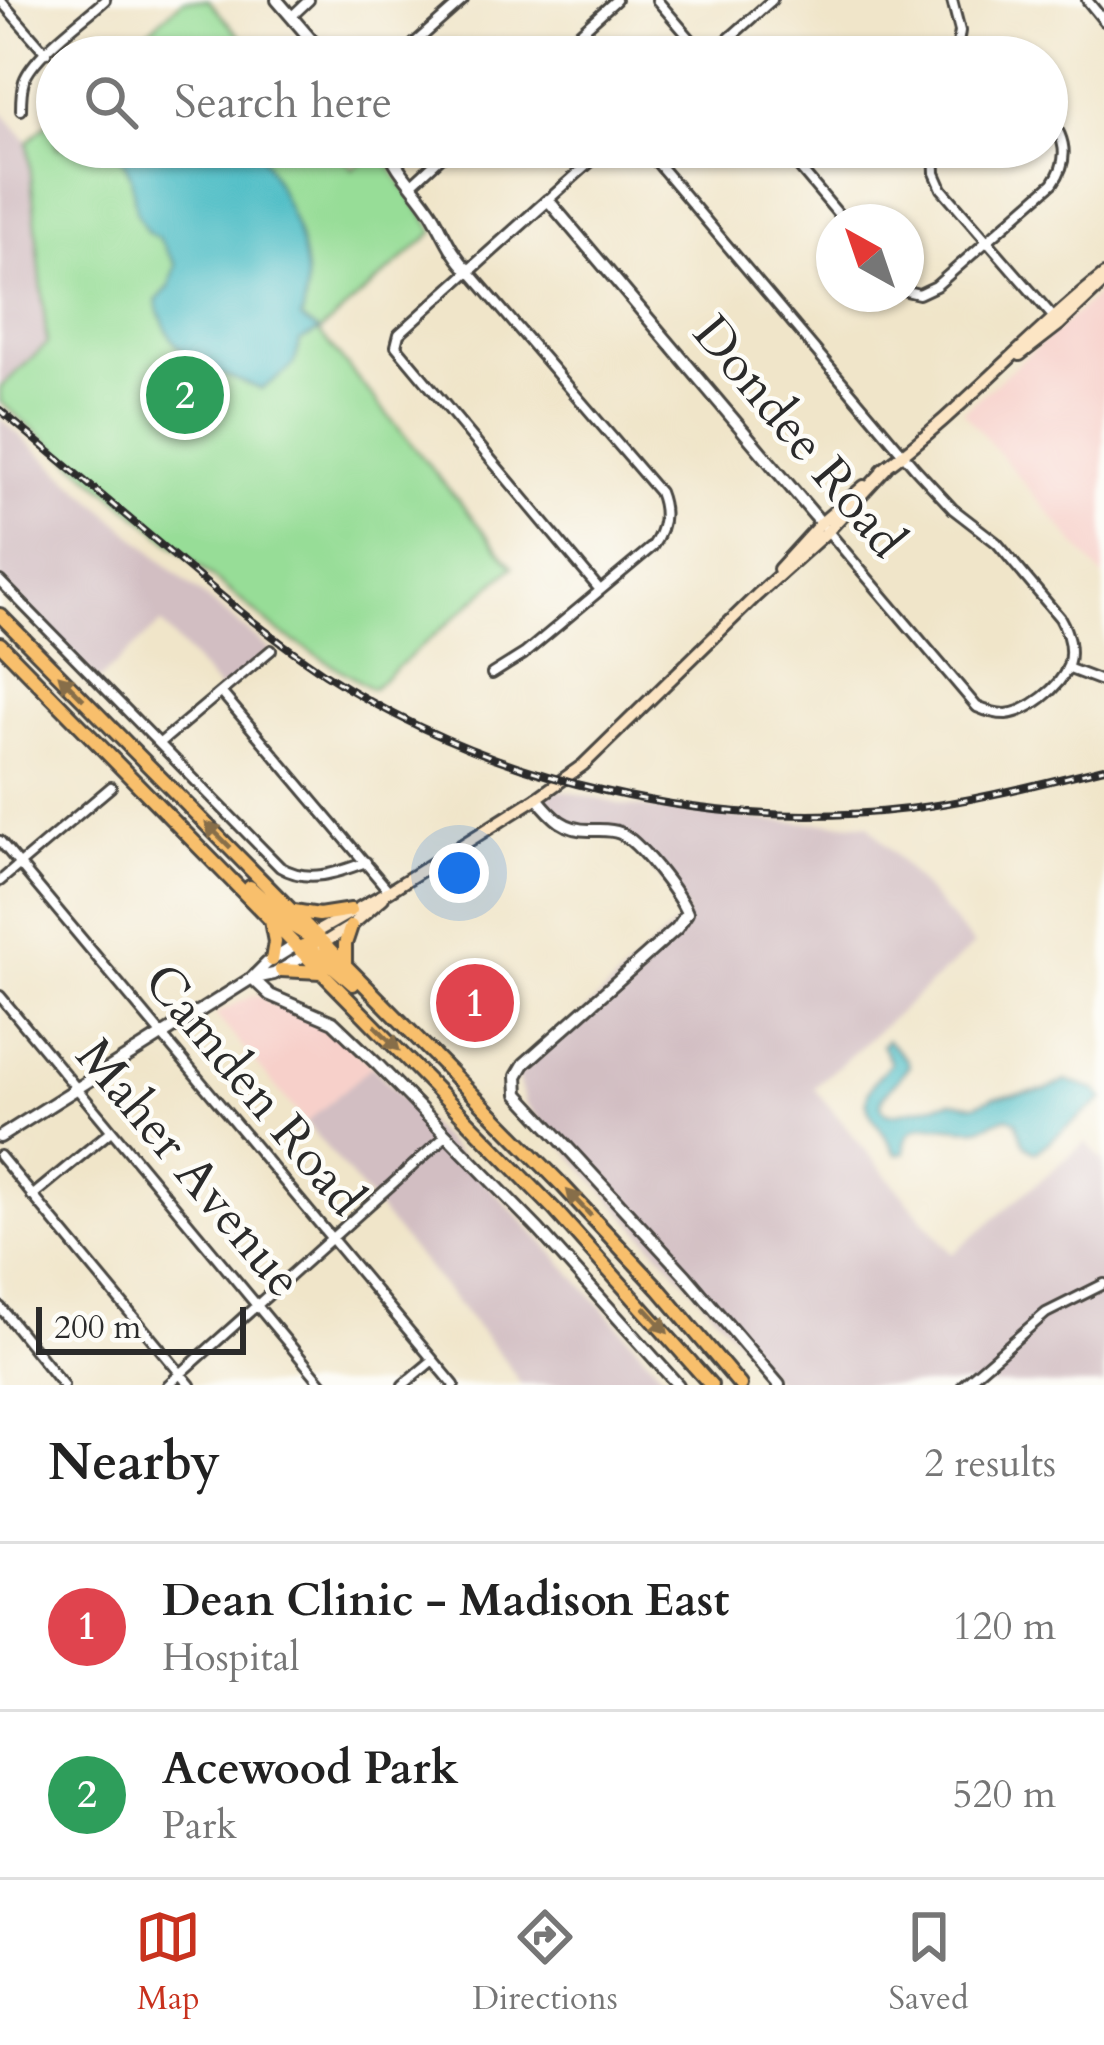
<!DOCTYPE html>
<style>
body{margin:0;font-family:Cardo,serif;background:#f2f2f2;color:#222}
.compass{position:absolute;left:816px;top:204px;width:108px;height:108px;border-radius:50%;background:#fff;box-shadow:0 3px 9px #0004;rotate:320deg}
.scale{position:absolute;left:36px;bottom:30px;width:210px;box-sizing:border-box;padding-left:12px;border:6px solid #2b2b2b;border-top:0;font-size:33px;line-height:42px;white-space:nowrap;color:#2b2b2b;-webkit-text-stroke:9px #fdfcf7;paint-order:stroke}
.you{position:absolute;left:459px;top:873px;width:42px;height:42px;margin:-30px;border:9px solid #fff;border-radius:50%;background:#1a73e8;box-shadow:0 0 0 18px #1a73e833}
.badge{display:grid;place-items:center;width:78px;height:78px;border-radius:50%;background:#c8321e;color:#fff;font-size:39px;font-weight:700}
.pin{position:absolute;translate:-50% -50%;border:6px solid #fff;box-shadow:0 3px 12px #0006}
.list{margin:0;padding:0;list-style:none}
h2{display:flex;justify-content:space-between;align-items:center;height:156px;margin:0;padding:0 48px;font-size:51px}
h2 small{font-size:39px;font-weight:400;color:#767676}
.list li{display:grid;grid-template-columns:78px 1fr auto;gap:36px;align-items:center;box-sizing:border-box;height:168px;padding:0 48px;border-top:3px solid #e0e0e0}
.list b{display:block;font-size:45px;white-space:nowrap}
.list p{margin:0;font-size:39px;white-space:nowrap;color:#767676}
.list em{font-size:39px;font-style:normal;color:#767676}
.icon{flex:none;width:66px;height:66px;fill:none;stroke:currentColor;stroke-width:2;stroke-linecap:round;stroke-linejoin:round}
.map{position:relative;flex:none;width:1104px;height:1385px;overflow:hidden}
.search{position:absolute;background:#fff;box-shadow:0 3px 9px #0004;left:36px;right:36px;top:36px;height:132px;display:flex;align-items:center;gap:30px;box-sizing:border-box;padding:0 42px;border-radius:66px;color:#767676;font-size:45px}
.sheet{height:492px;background:#fff}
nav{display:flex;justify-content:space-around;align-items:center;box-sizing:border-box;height:168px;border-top:3px solid #e0e0e0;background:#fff;font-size:33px;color:#767676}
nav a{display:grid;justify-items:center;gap:6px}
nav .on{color:#c8321e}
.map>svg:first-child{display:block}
</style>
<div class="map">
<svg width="1104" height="1385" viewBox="0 0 1104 1385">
<rect width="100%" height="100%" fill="#fdfcf7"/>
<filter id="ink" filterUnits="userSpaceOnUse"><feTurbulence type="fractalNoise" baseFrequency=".00833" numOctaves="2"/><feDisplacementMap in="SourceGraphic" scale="24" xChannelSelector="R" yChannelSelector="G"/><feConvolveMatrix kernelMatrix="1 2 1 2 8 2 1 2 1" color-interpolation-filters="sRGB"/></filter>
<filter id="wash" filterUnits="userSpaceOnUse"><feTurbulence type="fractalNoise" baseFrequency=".004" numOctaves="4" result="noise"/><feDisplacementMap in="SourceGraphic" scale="48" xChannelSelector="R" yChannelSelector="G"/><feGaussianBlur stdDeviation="2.7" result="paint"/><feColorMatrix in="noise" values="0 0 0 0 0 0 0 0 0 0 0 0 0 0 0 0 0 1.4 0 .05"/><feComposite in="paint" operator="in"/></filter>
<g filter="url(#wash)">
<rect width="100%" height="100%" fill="#f0e5c9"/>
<path fill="#f7d0ca" d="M1104,289V578L963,411Z
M252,996H260L271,1004L313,1016L326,1023L372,1066L306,1123L215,1014Z"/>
<path fill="#d2bec2" d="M0,109L28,142L47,344L0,388Z
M0,418L186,582L271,650L221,692L161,623L98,681L0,581Z
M552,788L628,806L768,821L868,824L974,945L814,1088L952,1254L1086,1142L1104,1162V1385H779L525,1104L517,1076L687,913L628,837L577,830L537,798Z
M372,1066L548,1247L669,1382L666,1385H521L507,1363L306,1123Z"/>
<path fill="#97dd97" stroke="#618461" stroke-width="3" d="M183,0H208L258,57H119Z
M57,114V147H334L353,169L380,148C394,179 417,202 434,232L319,332L513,567L372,689L279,632L0,402V388L47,344L28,142Z"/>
<path fill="#50bec6" stroke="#3e7478" stroke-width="3" d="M116,147H257C285,197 320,261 301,319L319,331L300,341C296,371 285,373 261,389C206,368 172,363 156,301L170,286L176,265L159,239L147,232L136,211L131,176Z
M887,1040L907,1060L909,1066L882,1098L881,1106L886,1113L894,1114L952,1101L975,1105L994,1097L1045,1090L1066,1081L1096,1090L1103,1099L1036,1152C1022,1147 1020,1135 1016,1121L1008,1117C998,1120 988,1126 979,1128C955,1133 903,1109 905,1152L896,1154C873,1110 846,1107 891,1063L882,1045Z"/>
</g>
<g filter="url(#ink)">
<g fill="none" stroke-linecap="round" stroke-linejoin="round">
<g stroke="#494743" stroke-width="14">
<path id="minor" d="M0,0L46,53
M657,0L706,57
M952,0L960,31L956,57
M1087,0L1104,21
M292,16L309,0
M399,57L463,0
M553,57L616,0
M708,57L772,0
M21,110C21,100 21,90 24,81C34,54 83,20 105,0
M644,147L915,468L953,509L997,543L1060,618C1068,632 1073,650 1068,666C1060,688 1028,712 1006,714C995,714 986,711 977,707L826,529
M782,147L845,222
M934,147L935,173L942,189L1055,319
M411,185L452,147
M548,200L607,147
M906,291L919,294L936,286L1053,183C1070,159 1066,137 1047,115
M0,581L280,867C308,884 337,873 366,862
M1067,668L1104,682
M492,674L524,654L652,547C665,529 667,512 659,492L469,271L399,334L396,346L600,590
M221,692L389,891
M160,743L271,650
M0,841L454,1385
M0,881L111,787
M0,996L323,1385
M0,1156L190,1385
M32,1196L111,1131
M0,1307L63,1385
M168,1385L447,1135
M403,1385L433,1360
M963,1385L1046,1313L1104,1284"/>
</g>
<g stroke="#494743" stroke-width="16">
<path id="tertiary" d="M277,0L326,57
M387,147C398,173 417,189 432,213C444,233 451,254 469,271L548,200L821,523
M537,798C553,818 565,831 592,830C601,830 611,829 620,833C639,841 679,894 687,913L677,928L524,1064L517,1076L518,1094L686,1276L779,1385
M252,978L270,995L333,1022L378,1065L539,1230L678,1385
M255,978L274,974L305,955
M0,1137L252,978L267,963L296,945"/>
</g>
<g stroke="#494743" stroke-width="16">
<path id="secondary" d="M1020,355L1060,324L1101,285
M882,470C962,411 1027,336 1104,275
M779,569L821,523L864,486
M311,935L389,891L537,798L583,765L757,595L828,531L887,467
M317,947L351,926L383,898"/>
</g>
<g stroke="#494743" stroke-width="18">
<path id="primary" d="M0,615L562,1185L659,1289L740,1385
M0,644L554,1209L711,1385
M250,887L294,927L317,941
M294,911L319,915L351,910
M271,921L275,942L272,960
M303,946L321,956L353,984
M345,965V944L351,926
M281,970L321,972"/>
</g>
<use href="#minor" stroke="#fff" stroke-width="8"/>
<use href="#tertiary" stroke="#fff" stroke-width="10"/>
<use href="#secondary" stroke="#fce5c4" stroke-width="10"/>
<use href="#primary" stroke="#f8bf6c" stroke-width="12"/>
<g stroke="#2b2b2b" stroke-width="8">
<path id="rail" d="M0,410C54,455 107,500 161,545C214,590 267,635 325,674C492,782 710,833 908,809C975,801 1039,784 1104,768"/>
</g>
<use href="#rail" stroke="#fdfcf7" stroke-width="3" stroke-dasharray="9" stroke-linecap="butt"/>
</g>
<defs><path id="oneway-solid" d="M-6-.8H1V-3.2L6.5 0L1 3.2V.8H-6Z" transform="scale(3)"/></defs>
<g fill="#876e48">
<use href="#oneway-solid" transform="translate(71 687) rotate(-135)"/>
<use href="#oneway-solid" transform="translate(218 835) rotate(-135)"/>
<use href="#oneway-solid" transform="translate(387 1038) rotate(45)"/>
<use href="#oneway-solid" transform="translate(579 1203) rotate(-133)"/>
<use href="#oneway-solid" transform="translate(656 1320) rotate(48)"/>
</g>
</g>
<g text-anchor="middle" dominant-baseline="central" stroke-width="9" stroke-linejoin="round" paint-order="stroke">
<g font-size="51" fill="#2b2b2b" stroke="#fdfcf7">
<text transform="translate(799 437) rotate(50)">Dondee Road</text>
<text transform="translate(254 1090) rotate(50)">Camden Road</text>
<text transform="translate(189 1168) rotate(50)">Maher Avenue</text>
</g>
</g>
</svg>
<svg class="compass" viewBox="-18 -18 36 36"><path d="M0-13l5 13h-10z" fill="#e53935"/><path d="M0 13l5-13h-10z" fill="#767676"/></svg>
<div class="scale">200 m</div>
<div class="you"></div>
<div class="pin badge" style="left:475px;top:1003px;background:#e0444e">1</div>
<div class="pin badge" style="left:185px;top:395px;background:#2e9e5b">2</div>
<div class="search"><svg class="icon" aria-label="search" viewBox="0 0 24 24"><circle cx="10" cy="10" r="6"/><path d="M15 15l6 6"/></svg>Search here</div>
</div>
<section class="sheet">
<h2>Nearby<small>2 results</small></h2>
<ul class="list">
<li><span class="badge" style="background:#e0444e">1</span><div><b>Dean Clinic - Madison East</b><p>Hospital</p></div><em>120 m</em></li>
<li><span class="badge" style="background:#2e9e5b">2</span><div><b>Acewood Park</b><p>Park</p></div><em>520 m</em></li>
</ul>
</section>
<nav>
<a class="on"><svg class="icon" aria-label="map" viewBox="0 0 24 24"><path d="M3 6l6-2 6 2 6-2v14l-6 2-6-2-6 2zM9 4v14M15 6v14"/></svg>Map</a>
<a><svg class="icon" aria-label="directions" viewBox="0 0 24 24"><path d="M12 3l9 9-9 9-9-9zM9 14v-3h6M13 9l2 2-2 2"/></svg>Directions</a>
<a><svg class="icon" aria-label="saved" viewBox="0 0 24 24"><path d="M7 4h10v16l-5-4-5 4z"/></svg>Saved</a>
</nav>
